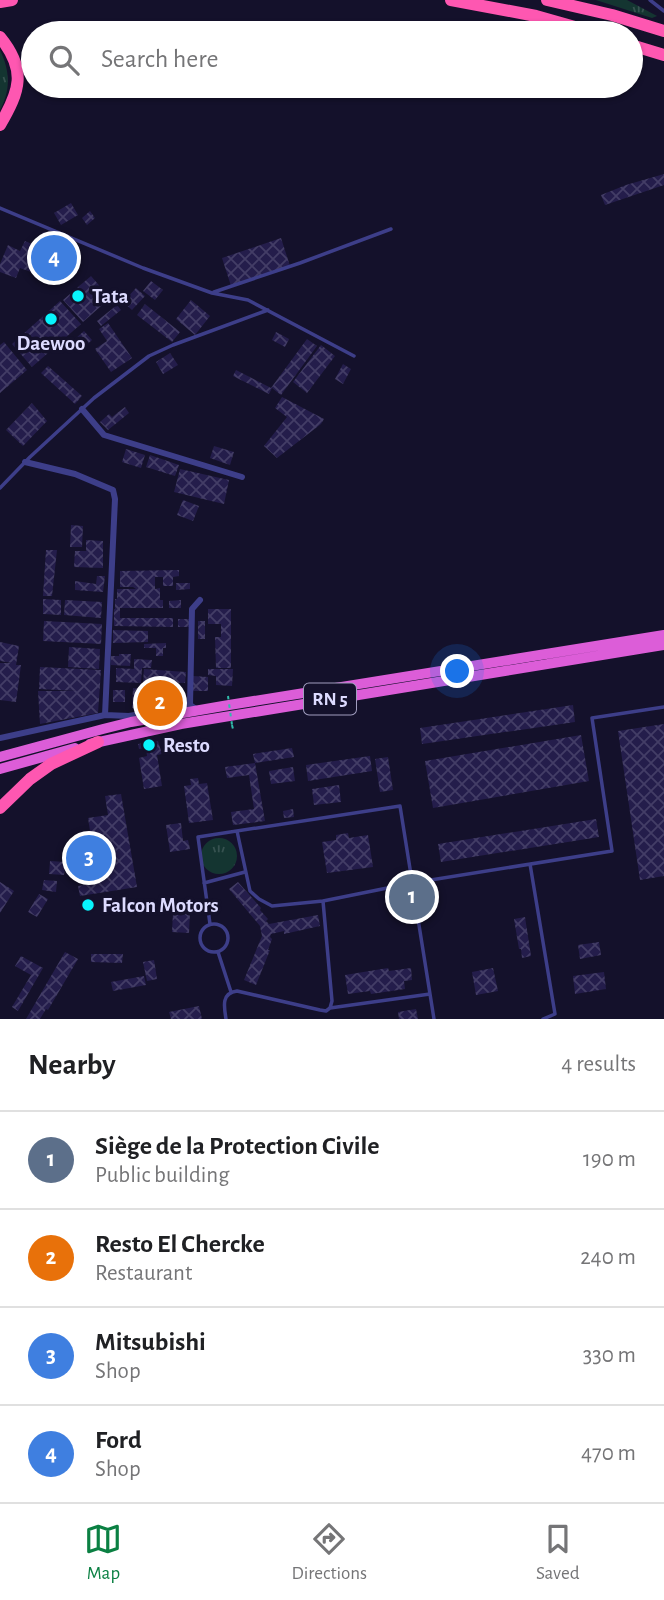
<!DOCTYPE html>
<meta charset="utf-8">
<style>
body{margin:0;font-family:"Alegreya Sans",sans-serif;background:#f2f2f2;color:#202124}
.you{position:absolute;left:458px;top:672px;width:24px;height:24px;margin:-18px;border:5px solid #fff;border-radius:50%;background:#1a73e8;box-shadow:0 0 0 10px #1a73e833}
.badge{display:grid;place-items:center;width:46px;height:46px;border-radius:50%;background:#0b8043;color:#fff;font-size:23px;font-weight:700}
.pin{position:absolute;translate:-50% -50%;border:4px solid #fff;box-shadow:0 2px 7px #0006}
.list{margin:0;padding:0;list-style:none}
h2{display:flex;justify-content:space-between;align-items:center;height:91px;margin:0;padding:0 28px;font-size:30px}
h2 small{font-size:23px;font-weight:400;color:#757577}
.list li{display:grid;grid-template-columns:46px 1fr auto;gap:21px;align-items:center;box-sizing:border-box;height:98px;padding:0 28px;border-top:2px solid #e0e0e0}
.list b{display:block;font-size:26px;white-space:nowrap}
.list p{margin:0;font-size:23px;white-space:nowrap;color:#757577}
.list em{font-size:23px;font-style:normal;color:#757577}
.icon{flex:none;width:38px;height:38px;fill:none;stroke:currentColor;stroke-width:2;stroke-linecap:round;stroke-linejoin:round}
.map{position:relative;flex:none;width:664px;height:1019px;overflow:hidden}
.search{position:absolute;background:#fff;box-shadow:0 2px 5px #0004;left:21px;right:21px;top:21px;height:77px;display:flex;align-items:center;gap:18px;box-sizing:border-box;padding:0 24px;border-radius:38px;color:#757577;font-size:26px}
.sheet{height:483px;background:#fff}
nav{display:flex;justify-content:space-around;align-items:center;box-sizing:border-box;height:98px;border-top:2px solid #e0e0e0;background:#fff;font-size:19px;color:#757577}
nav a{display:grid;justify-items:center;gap:4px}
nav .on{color:#0b8043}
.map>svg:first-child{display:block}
</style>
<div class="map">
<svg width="664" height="1019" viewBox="0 0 664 1019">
<defs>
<pattern id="grass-tufts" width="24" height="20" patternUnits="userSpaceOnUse" patternTransform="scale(1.75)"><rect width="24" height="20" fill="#143531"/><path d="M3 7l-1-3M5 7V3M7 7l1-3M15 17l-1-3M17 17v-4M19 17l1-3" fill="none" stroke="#365250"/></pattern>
<pattern id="building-cross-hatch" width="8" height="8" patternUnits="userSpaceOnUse" patternTransform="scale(1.75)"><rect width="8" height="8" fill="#241d4b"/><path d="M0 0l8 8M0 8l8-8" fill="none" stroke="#433d66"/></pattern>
</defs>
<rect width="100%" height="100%" fill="#14112b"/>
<path fill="url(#grass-tufts)" d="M596,0H627L657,16L652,18Z
M0,50C10,71 11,89 0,110Z
M201 856a18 18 0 1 1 36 0a18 18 0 1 1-36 0Z"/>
<path fill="url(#building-cross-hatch)" d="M664,174V185L605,205L601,195L626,185Z
M71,203L78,215L61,225L54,213Z
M90,211L95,218L87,225L82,218Z
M43,232L78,247L71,262L60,257L55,267L37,259L31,272L20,268L16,278L0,272V264L8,245L20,251L25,241L37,246Z
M281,238L290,266L231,286L222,258Z
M91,276L110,298L83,322L63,300Z
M151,281L163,290L155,300L143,291Z
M136,288L145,296L132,310L123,302Z
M191,300L210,316L195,335L176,319Z
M60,301L81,324L32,367L12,344Z
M145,304L180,332L172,342L137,315Z
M117,305L121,310L101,326L97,321Z
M108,323L132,358L111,372L95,349L107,341L99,329Z
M84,331L92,340L83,348L75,339Z
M276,332L289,339L285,347L272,340Z
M307,339L317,346L281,395L272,388L269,394L233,376L236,370L271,388Z
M4,342L27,370L0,393V345Z
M321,345L335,356L307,393L293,382Z
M170,353L178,365L163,374L156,362Z
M343,364L351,369L343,384L335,379Z
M48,366L82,396L75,404L41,373Z
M282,397L324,419L321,424L277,458L264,446L287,417L275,408Z
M32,403L47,421L23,446L6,430Z
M125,407L129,413L108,430L100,422L109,414L112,417Z
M214,446L234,452L230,465L210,458Z
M126,449L145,455L141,468L122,462Z
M150,455L179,465L175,476L146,467Z
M180,469L229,480L224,504L174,492Z
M183,500L199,506L193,521L177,515Z
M71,525L83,526L82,547H70Z
M86,540L103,541V568L74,567L75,551H86Z
M46,550H57L52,596H43Z
M179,570V576L173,577V586H163V577H155V589L160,588V600H163V608H120V618H173V627L114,626V609H115V599H117V589H136L133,587H120V571Z
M97,576H105L103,592L75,590V581L96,584Z
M176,583H190V589L176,590Z
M43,599L61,600V615L43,614Z
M65,600L102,602L101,618L64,615Z
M181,600V608H169V601Z
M208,609H231V668H216L215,637H221V624H208Z
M178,619H189V627H178Z
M44,621L102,624L101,644L43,641Z
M198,621H205V639H198Z
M113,630L148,631V642L113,643Z
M0,642L19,646L16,665H21L16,702L0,700V663H12L0,661Z
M166,643V648H163V656H156V648H144V644Z
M69,647L100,649L99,669L68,667Z
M119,654H131L130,666L111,665V656H119Z
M134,659L152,660L151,668H142L141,683L116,682V668L134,669Z
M40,667L101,670L98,713L40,724L38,691H77L39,689Z
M144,669L186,672L185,683L143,682Z
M208,669H233L232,686L216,685V676L208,675Z
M193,676L208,677V691H192Z
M133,688L147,689L146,708H132Z
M113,690H125V702H113Z
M175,691V694H186V704H176L175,697H169V692Z
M171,698V706L155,707V699Z
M573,705L575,722L422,744L420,728Z
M664,724V876L640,880L618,731Z
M581,735L589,781L433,808L425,761Z
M158,741L162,754L157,755L162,786L144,789L139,758L147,756L146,748L139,749L138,744Z
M292,748L294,757L255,763L253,754Z
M370,756L372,771L308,781L306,765Z
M388,757L393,790L380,792L375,759Z
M255,763L265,821L233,825L231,812L254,809L249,775L227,778L225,767Z
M293,767L295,781L271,784L269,771Z
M198,778L199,784L207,783L213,820L189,823L184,786L191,785L190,779Z
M339,785L341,802L314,805L312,789Z
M121,794L137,887L80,896L78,886L89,884L81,833L90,831L88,818L108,815L105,796Z
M293,809L294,817L284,818L283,811Z
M596,819L599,837L441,862L438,844Z
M181,823L183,841L188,840L190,849L170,852L166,825Z
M348,833L349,838L368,835L373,867L327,873L322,842L336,840V835Z
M50,861L66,862L64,875L49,874Z
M44,880L57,881L56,892L42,890Z
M0,882L14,891L0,913Z
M238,882L261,908L260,910L268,919L266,921L269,924L318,915L320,926L284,934V931L271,934L270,937L272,939L268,950H270L256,985L244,980L262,936L260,926L229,889Z
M39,894L48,899L37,917L28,912Z
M173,912L190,913L189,933L172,932Z
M525,917L531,956L522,958L521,949H519L514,919Z
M599,942L601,955L580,959L578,945Z
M65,952L78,959L48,1010L46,1009L40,1019H26Z
M91,954H123L122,963L91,962Z
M21,956L43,968L18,1011L12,1007L31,975L15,966Z
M154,960L157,979L147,981L143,962Z
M388,968L389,971L411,968L412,980L404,981L405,989L371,994L370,991L348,994L345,975Z
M493,968L498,991L476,995L472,972Z
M604,972L606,989L575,994L573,976Z
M144,976L146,985L113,991L111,982Z
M199,1006L202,1019H171L169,1012Z
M416,1009L418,1019H399L398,1012Z"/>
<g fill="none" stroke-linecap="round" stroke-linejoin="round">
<path stroke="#31bcab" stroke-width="2" stroke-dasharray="3.5 5" stroke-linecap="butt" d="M232,725L234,733"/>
<path stroke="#3d3e89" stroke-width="3.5" d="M650,0L664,11
M0,208L143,268L212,293L248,300L354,356
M214,292L300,263L391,229
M0,488L30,457L94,398L149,356L173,345L268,310
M237,831L250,891L259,899L272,906L323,901
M530,864L555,1014L543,1019
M204,883L245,872
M200 938a14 14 0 1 1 28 0a14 14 0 1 1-28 0Z
M210,924L198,837L400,806L434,1019
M218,952L231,992
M330,1008L430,994
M226,1019C224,1007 221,993 237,991L320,1010L326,1011L330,1008L332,1001L323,901L412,883L612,851L592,718L664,707"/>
<path stroke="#3d3e89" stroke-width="6" d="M82,409L104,435L242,477
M25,462L75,474L113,490L115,499L105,715
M190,705L192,609L200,600
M0,738L105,715L129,716L190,705L196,709"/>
<path stroke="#dc5dd8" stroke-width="10" d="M90,744L181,724L664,645
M0,757L103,729L131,722L223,706L664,635
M0,769L75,748"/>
<path stroke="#fe57b1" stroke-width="12" d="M451,0L536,16L596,33
M547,0L612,15L664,31
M0,2L12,0
M0,37C27,70 20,91 0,125
M631,45L664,55
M0,808L30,779L51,764L98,742"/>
<path stroke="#31bcab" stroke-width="2" stroke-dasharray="3.5 5" stroke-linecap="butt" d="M228,696L232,725"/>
</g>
<g fill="#08f4fd" stroke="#14112b" stroke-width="2.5">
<circle cx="78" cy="296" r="7"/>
<circle cx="51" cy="319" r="7"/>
<circle cx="149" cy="745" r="7"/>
<circle cx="88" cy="905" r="7"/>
</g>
<g text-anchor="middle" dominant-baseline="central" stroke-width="7" stroke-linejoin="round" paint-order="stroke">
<rect fill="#14112b" stroke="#a19ebf" stroke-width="2" x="304" y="683.5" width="52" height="31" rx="5"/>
<g font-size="19" font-weight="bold" fill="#dddbff">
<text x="330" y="699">RN 5</text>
</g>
<g font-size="21" font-weight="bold" fill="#dddbff" stroke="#14112b" text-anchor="start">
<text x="92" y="296">Tata</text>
<text x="51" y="343" text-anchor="middle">Daewoo</text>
<text x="163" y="745">Resto</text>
<text x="102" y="905">Falcon Motors</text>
</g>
</g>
</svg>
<div class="you"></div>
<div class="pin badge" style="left:412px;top:897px;background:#5c6f8a">1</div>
<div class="pin badge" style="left:160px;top:703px;background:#e8710a">2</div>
<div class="pin badge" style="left:89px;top:858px;background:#3f7fe0">3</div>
<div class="pin badge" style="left:54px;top:258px;background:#3f7fe0">4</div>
<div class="search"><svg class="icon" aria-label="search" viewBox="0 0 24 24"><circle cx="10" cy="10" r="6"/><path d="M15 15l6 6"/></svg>Search here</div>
</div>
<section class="sheet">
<h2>Nearby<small>4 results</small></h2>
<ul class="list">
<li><span class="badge" style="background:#5c6f8a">1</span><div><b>Siège de la Protection Civile</b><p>Public building</p></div><em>190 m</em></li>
<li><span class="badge" style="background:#e8710a">2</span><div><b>Resto El Chercke</b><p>Restaurant</p></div><em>240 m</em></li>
<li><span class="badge" style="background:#3f7fe0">3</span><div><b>Mitsubishi</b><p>Shop</p></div><em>330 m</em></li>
<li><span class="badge" style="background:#3f7fe0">4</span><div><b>Ford</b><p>Shop</p></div><em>470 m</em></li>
</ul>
</section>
<nav>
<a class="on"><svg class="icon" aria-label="map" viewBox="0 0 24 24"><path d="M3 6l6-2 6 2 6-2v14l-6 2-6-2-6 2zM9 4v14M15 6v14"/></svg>Map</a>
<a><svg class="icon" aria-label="directions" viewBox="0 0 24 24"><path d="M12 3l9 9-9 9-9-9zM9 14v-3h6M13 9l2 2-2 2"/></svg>Directions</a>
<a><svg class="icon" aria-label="saved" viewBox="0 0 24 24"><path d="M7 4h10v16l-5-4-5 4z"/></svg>Saved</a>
</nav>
